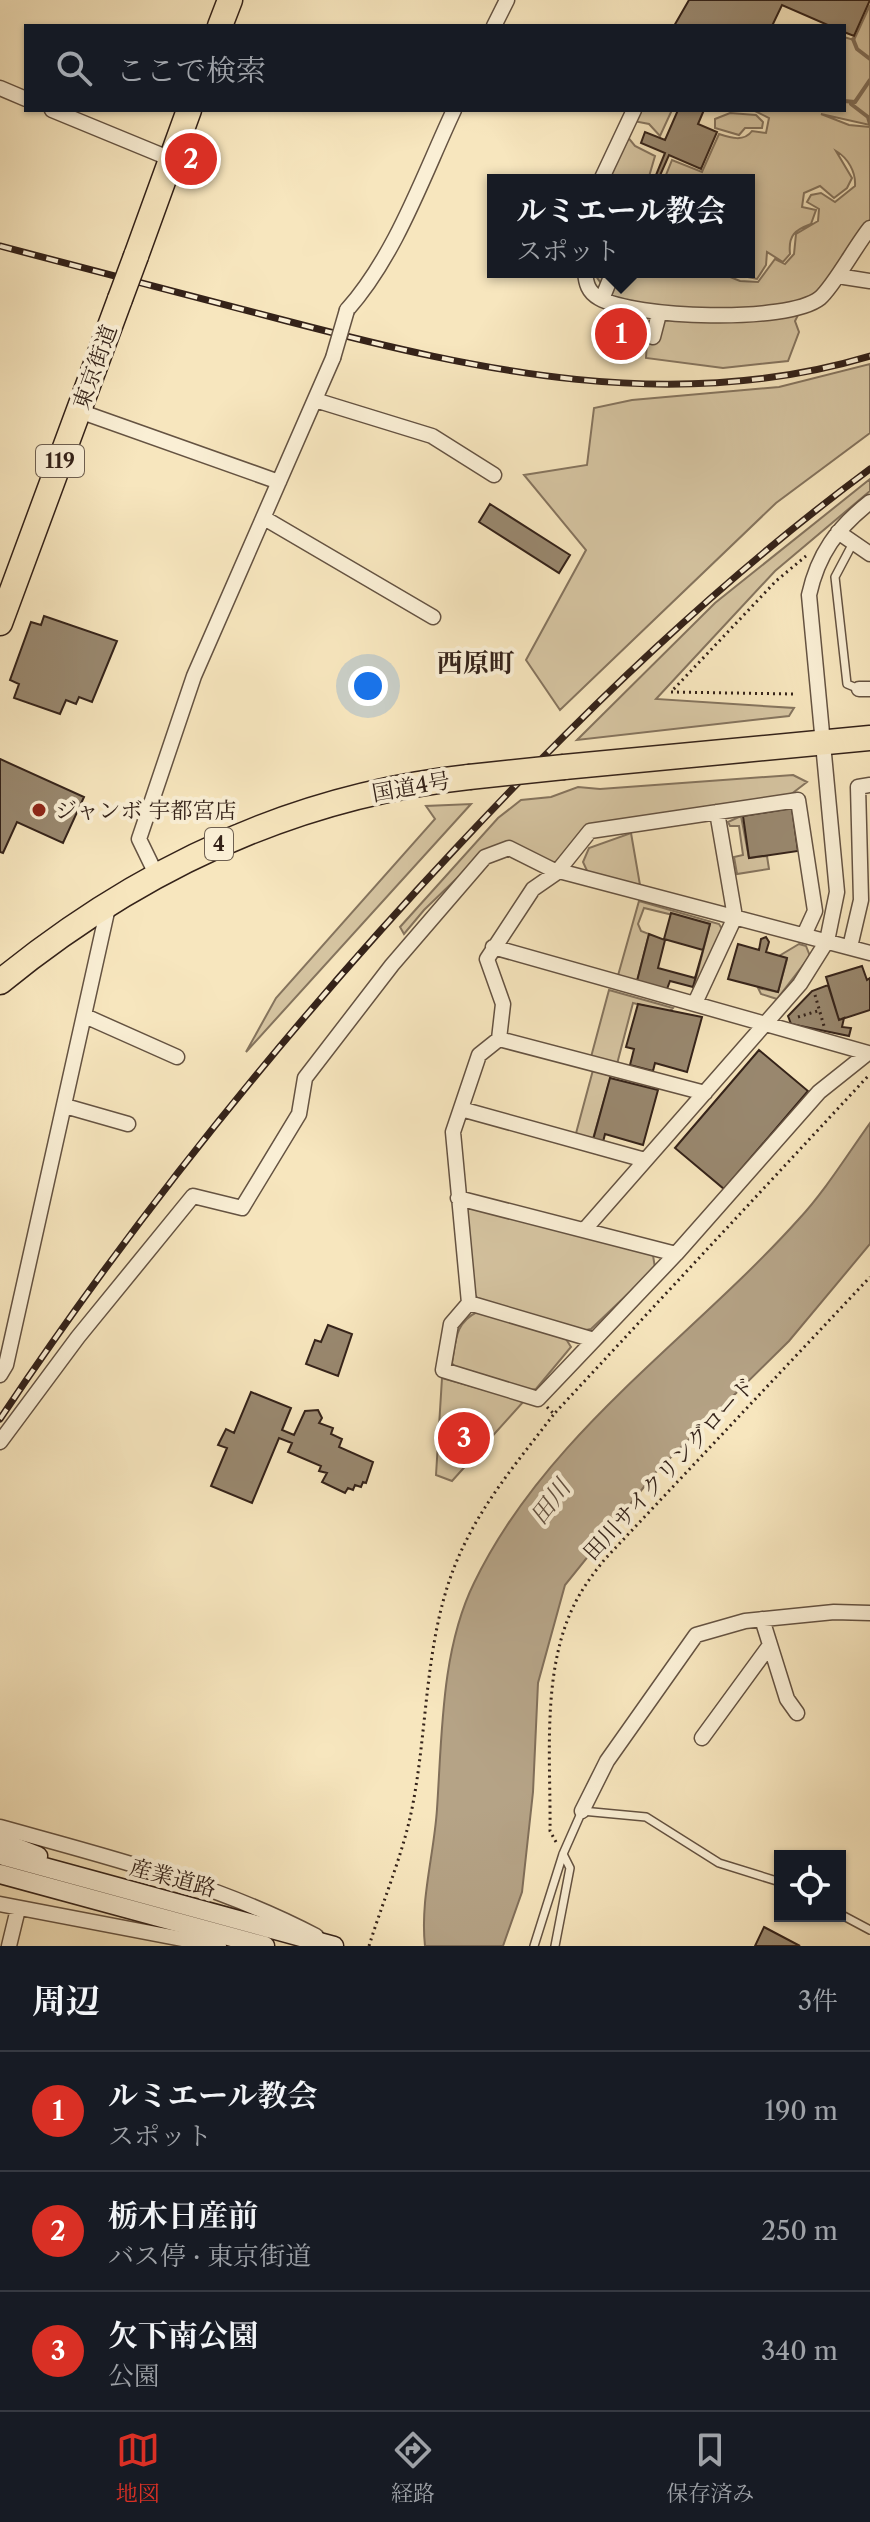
<!DOCTYPE html>
<html lang="ja">
<meta charset="utf-8">
<style>
body{margin:0;font-family:"Libre Caslon Text","Noto Serif JP",serif;background:#242831;color:#f1f3f6}
.controls{position:absolute;right:24px;bottom:24px;display:grid;overflow:hidden;border-radius:0px;box-shadow:0 2px 6px #0004}
.controls button{width:72px;height:72px;display:grid;place-items:center;padding:0;border:0;border-bottom:2px solid #363941;background:#171b24;color:#f1f3f6;font:40px sans-serif}
.you{position:absolute;left:368px;top:686px;width:28px;height:28px;margin:-20px;border:6px solid #fff;border-radius:50%;background:#1a73e8;box-shadow:0 0 0 12px #1a73e833}
.badge{display:grid;place-items:center;width:52px;height:52px;border-radius:50%;background:#d93025;color:#fff;font-size:26px;font-weight:700}
.pin{position:absolute;translate:-50% -50%;border:4px solid #fff;box-shadow:0 2px 8px #0006}
.popup{position:absolute;left:487px;top:174px;width:268px;height:104px;box-sizing:border-box;display:grid;place-content:center;border-radius:0px;background:#171b24;filter:drop-shadow(0 2px 6px #0005);font-size:26px;white-space:nowrap;color:#9ea1a6}
.popup b{font-size:30px;color:#f1f3f6}
.popup::after{content:'';position:absolute;left:50%;top:100%;margin-left:-16px;border:16px solid transparent;border-top-color:#171b24}
.list{margin:0;padding:0;list-style:none}
h2{display:flex;justify-content:space-between;align-items:center;height:104px;margin:0;padding:0 32px;font-size:34px}
h2 small{font-size:26px;font-weight:400;color:#9ea1a6}
.list li{display:grid;grid-template-columns:52px 1fr auto;gap:24px;align-items:center;box-sizing:border-box;height:120px;padding:0 32px;border-top:2px solid #363941}
.list b{display:block;font-size:30px;white-space:nowrap}
.list p{margin:0;font-size:26px;white-space:nowrap;color:#9ea1a6}
.list em{font-size:26px;font-style:normal;color:#9ea1a6}
.icon{flex:none;width:44px;height:44px;fill:none;stroke:currentColor;stroke-width:2;stroke-linecap:round;stroke-linejoin:round}
.map{position:relative;flex:none;width:870px;height:1946px;overflow:hidden}
.search{position:absolute;background:#171b24;box-shadow:0 2px 6px #0004;left:24px;right:24px;top:24px;height:88px;display:flex;align-items:center;gap:20px;box-sizing:border-box;padding:0 28px;border-radius:0px;color:#9ea1a6;font-size:30px}
.sheet{height:464px;background:#171b24}
nav{display:flex;justify-content:space-around;align-items:center;box-sizing:border-box;height:112px;border-top:2px solid #363941;background:#171b24;font-size:22px;color:#9ea1a6}
nav a{display:grid;justify-items:center;gap:4px}
nav .on{color:#d93025}
.map>svg:first-child{display:block}
</style>
<div class="map">
<svg width="870" height="1946" viewBox="0 0 870 1946">
<rect width="100%" height="100%" fill="#f7e6be"/>
<filter id="stains"><feTurbulence type="fractalNoise" baseFrequency=".0025" numOctaves="4"/><feColorMatrix values="0 0 0 0 .2 0 0 0 0 .09 0 0 0 0 .02 0 0 0 .5 -.17"/></filter>
<radialGradient id="worn" r=".72"><stop offset=".6" stop-color="#630" stop-opacity="0"/><stop offset="1" stop-color="#630" stop-opacity=".3"/></radialGradient>
<path fill="#d6c5a2" stroke="#85745e" stroke-width="2" d="M870,5V125L821,114L849,125L870,127V222L817,294L805,301L795,321L799,332L788,361L723,368L646,358L648,324L604,313L610,296L593,272H718L740,281L758,282L775,259L785,264L794,254L796,234L818,221L819,209L807,202L811,195L821,193L835,202L855,186C856,172 848,158 836,151L852,178L847,188L834,198L820,186L804,193L802,207L816,210L811,224C795,230 788,235 790,254L783,262L767,252L766,265L757,279L723,272H749V180H664L672,160L702,172L719,134C731,138 744,142 752,131L766,133L769,118L753,110H844V37L854,40Z
M629,110H672L660,136L649,124L634,121L626,135L635,146L655,156L648,180H609Z
M730,113L756,115L763,122L762,128H745L739,135L715,128V119Z
M870,364V433L776,503L560,710L526,660L586,550L524,475L587,465L594,408L632,400L779,387Z
M870,479V491L775,571L656,699L794,708L789,716L577,740L715,603Z
M793,775L807,782L790,795L585,828L555,865L486,850L424,910L404,934L400,927L498,818L521,800L551,797L578,787L600,789Z
M471,804L246,1052L276,998L435,819L426,806Z
M741,816L749,858L767,856L769,869L737,874L734,857L743,855L739,826H730L728,822Z
M631,833L640,885L588,873L583,862L589,848Z
M639,901L719,924L724,932L693,990L710,924L644,908L638,924L641,931L649,934L637,981L617,979Z
M799,944L806,946L810,956L777,999L761,994L758,988L778,992L787,959L779,956Z
M609,990L673,1008L669,1012L633,1003L617,1064L591,1057Z
M593,1070L611,1076L592,1142L575,1137Z
M472,1205L653,1255L655,1268L591,1329L581,1331L480,1301L475,1295L465,1211Z
M477,1312L566,1339L571,1347L536,1389L527,1391L457,1370L452,1363C456,1340 455,1323 477,1312Z
M442,1378L524,1401L452,1481L436,1475Z"/>
<path fill="#b5a386" stroke="#816f5a" stroke-width="2" d="M870,1123V1244L789,1341L656,1472L565,1585L538,1683L533,1792L522,1892L503,1946H425C420,1900 434,1855 437,1809C442,1736 441,1650 474,1583C546,1434 690,1340 798,1220C825,1191 847,1155 870,1123Z"/>
<g fill="none" stroke-linecap="round" stroke-linejoin="round">
<path stroke="#816f5a" stroke-width="4" d="M853,39L857,49L870,59
M844,101L855,102L870,80
M851,104L868,117L870,124"/>
</g>
<path fill="#99886f" stroke="#342219" stroke-width="2" d="M689,0H870L854,36L844,32V26H830L782,5L772,26H674Z
M678,110H704L698,124L717,132L701,169L669,155L658,180H654L665,153L641,143L645,132L665,140Z
M600,315L648,326L641,353L594,342Z
M490,504L570,555L559,573L479,522Z
M44,616L117,641L92,702L79,697L76,704L66,700L60,714L14,698L19,684L10,680L31,622L41,625Z
M0,759L84,797L63,843L17,822L3,853L0,852Z
M792,808L798,851L749,858L743,816Z
M671,913L710,924L703,950L664,939Z
M649,934L665,940L658,968L695,978L703,950L693,987L670,981L667,989L637,981Z
M766,937L769,942L766,952L787,958L778,992L728,979L738,944L759,950L761,939Z
M862,966L867,980L870,978V1010L839,1020L826,977Z
M828,985L839,1020L844,1018L842,1027L851,1028L849,1036L791,1024L788,1016L812,991Z
M638,1004L702,1017L687,1072L655,1063L653,1071L630,1065L634,1049L626,1047Z
M759,1050L808,1091L724,1189L675,1148Z
M610,1078L658,1090L643,1145L605,1134L603,1142L593,1140Z
M328,1325L352,1334L338,1376L306,1364L315,1340L321,1342Z
M251,1392L291,1408L282,1430L294,1435L305,1411L318,1410L322,1418L319,1423L333,1428L331,1434L342,1439L339,1447L373,1462L366,1483L363,1482L361,1487L355,1485L353,1490L348,1488L345,1493L322,1482L327,1473L319,1471L321,1466L288,1452L292,1443L279,1438L252,1503L211,1486L227,1448L218,1445L226,1429L234,1433Z
M764,1927L800,1946H755Z"/>
<g fill="none" stroke-linecap="round" stroke-linejoin="round">
<g stroke="#655342" stroke-width="10">
<path id="lane" d="M853,543L835,577L847,684L859,689
M840,1914L870,1930
M534,1946L563,1854L582,1811L646,1817L719,1863L780,1882
M555,1946L570,1868L563,1854"/>
</g>
<g stroke="#655342" stroke-width="17">
<path id="street" d="M494,26L507,0
M0,88L26,99
M52,110L171,159
M601,180L634,110
M585,272C586,283 588,292 599,298C634,318 787,324 820,298C834,286 856,245 870,228
M844,277L870,281
M602,299L613,272
M347,310C396,255 423,176 454,110
M653,337L659,314
M315,400L432,436L494,475
M79,411L279,482
M264,518L433,617
M838,532L870,554
M859,689H870
M156,874L139,839L194,676L333,358
M493,947L868,1053L819,1092L676,1254L538,1399L443,1370L451,1324L469,1303L453,1132L479,1055L499,1039L503,1004L487,959L533,889L559,871L870,953
M850,947L861,900L858,787L870,785
M695,1003L735,917L717,812
M85,1016L177,1057
M499,1039L705,1093
M65,1106L128,1124
M461,1109L645,1160
M458,1198L676,1254
M586,1228L800,984L827,941L837,892L809,595C818,554 837,528 870,502
M469,1303L594,1340
M0,1375L6,1365L109,903
M0,1442L78,1337L193,1196L242,1208L299,1114L305,1078L392,965L485,857L509,848L557,872L590,831L798,800L815,911L804,935
M762,1619L787,1699L797,1713
M702,1738L770,1645
M582,1811L607,1761L696,1635L745,1621L834,1612L870,1613
M0,1827C108,1857 217,1884 316,1936
M0,1904L219,1946
M9,1946L18,1909"/>
</g>
<g stroke="#342219" stroke-width="21">
<path id="secondary" d="M0,1841L38,1856
M0,1855L334,1946
M0,1874L265,1946"/>
</g>
<g stroke="#342219" stroke-width="27">
<path id="highway" d="M220,26L230,0
M136,256L189,110
M0,623L120,299
M564,767L870,738
M0,982C136,871 293,796 469,777"/>
</g>
<path stroke="#342219" stroke-width="3" stroke-dasharray="2 4" stroke-linecap="butt" d="M793,694L671,692L776,581L806,556
M815,995L824,1026
M798,1017L821,1010
M547,1407L554,1414L870,1074
M556,1842L550,1831C551,1756 540,1662 580,1594C587,1582 596,1570 605,1559L870,1277
M369,1946C382,1904 400,1861 410,1818C430,1728 422,1630 464,1545C487,1497 522,1456 554,1414"/>
<use href="#lane" stroke="#faefd5" stroke-width="7"/>
<use href="#street" stroke="#faefd5" stroke-width="14"/>
<use href="#secondary" stroke="#faefd5" stroke-width="18"/>
<use href="#highway" stroke="#f7e6be" stroke-width="24"/>
<g stroke="#342219" stroke-width="7">
<path id="rail" d="M0,246C95,271 191,296 287,321C479,371 673,415 870,356
M0,1419C136,1215 290,1025 458,846C585,710 720,580 870,469"/>
</g>
<use href="#rail" stroke="#faefd5" stroke-width="4" stroke-dasharray="12" stroke-linecap="butt"/>
<g stroke="#655342" stroke-width="17" stroke-linecap="butt">
<path id="street-bridge" d="M333,358L347,310"/>
</g>
<g stroke="#342219" stroke-width="27" stroke-linecap="butt">
<path id="highway-bridge" d="M120,299L136,256
M469,777L564,767"/>
</g>
<use href="#street-bridge" stroke="#faefd5" stroke-width="14"/>
<use href="#highway-bridge" stroke="#f7e6be" stroke-width="24"/>
</g>
<circle fill="#8f2418" stroke="#faefd5" stroke-width="3" cx="39" cy="810" r="8"/>
<g text-anchor="middle" dominant-baseline="central" stroke-width="8" stroke-linejoin="round" paint-order="stroke">
<g fill="#faefd5" stroke="#6f6051" stroke-width="2">
<rect x="36" y="445" width="48" height="32" rx="6"/>
<rect x="205" y="828" width="28" height="32" rx="6"/>
</g>
<g font-size="20" font-weight="bold" fill="#342219">
<text x="60" y="461">119</text>
<text x="219" y="844">4</text>
</g>
<g font-size="22" fill="#342219" stroke="#faefd5">
<text transform="translate(95 367) rotate(-70)">東京街道</text>
<text transform="translate(411 787) rotate(-10)">国道4号</text>
<text transform="translate(669 1469) rotate(-47)">田川サイクリングロード</text>
<text transform="translate(173 1878) rotate(15)">産業道路</text>
</g>
<g font-size="22" fill="#342219" stroke="#faefd5" text-anchor="start">
<text x="55" y="810">ジャンボ 宇都宮店</text>
</g>
<g font-size="24" font-style="italic" fill="#614f3f" stroke="#faefd5">
<text transform="translate(550 1502) rotate(-53)">田川</text>
</g>
<g font-size="26" font-weight="bold" fill="#342219" stroke="#faefd5">
<text x="476" y="663">西原町</text>
</g>
</g>
<rect width="100%" height="100%" filter="url(#stains)"/>
<rect width="100%" height="100%" fill="url(#worn)"/>
</svg>
<div class="controls">
<button><svg class="icon" aria-label="locate" viewBox="0 0 24 24"><circle cx="12" cy="12" r="6"/><path d="M12 2v4M12 18v4M2 12h4M18 12h4"/></svg></button>
</div>
<div class="you"></div>
<div class="pin badge" style="left:621px;top:334px">1</div>
<div class="popup"><b>ルミエール教会</b>スポット</div>
<div class="pin badge" style="left:191px;top:159px">2</div>
<div class="pin badge" style="left:464px;top:1438px">3</div>
<div class="search"><svg class="icon" aria-label="search" viewBox="0 0 24 24"><circle cx="10" cy="10" r="6"/><path d="M15 15l6 6"/></svg>ここで検索</div>
</div>
<section class="sheet">
<h2>周辺<small>3件</small></h2>
<ul class="list">
<li><span class="badge">1</span><div><b>ルミエール教会</b><p>スポット</p></div><em>190 m</em></li>
<li><span class="badge">2</span><div><b>栃木日産前</b><p>バス停 · 東京街道</p></div><em>250 m</em></li>
<li><span class="badge">3</span><div><b>欠下南公園</b><p>公園</p></div><em>340 m</em></li>
</ul>
</section>
<nav>
<a class="on"><svg class="icon" aria-label="map" viewBox="0 0 24 24"><path d="M3 6l6-2 6 2 6-2v14l-6 2-6-2-6 2zM9 4v14M15 6v14"/></svg>地図</a>
<a><svg class="icon" aria-label="directions" viewBox="0 0 24 24"><path d="M12 3l9 9-9 9-9-9zM9 14v-3h6M13 9l2 2-2 2"/></svg>経路</a>
<a><svg class="icon" aria-label="saved" viewBox="0 0 24 24"><path d="M7 4h10v16l-5-4-5 4z"/></svg>保存済み</a>
</nav>
